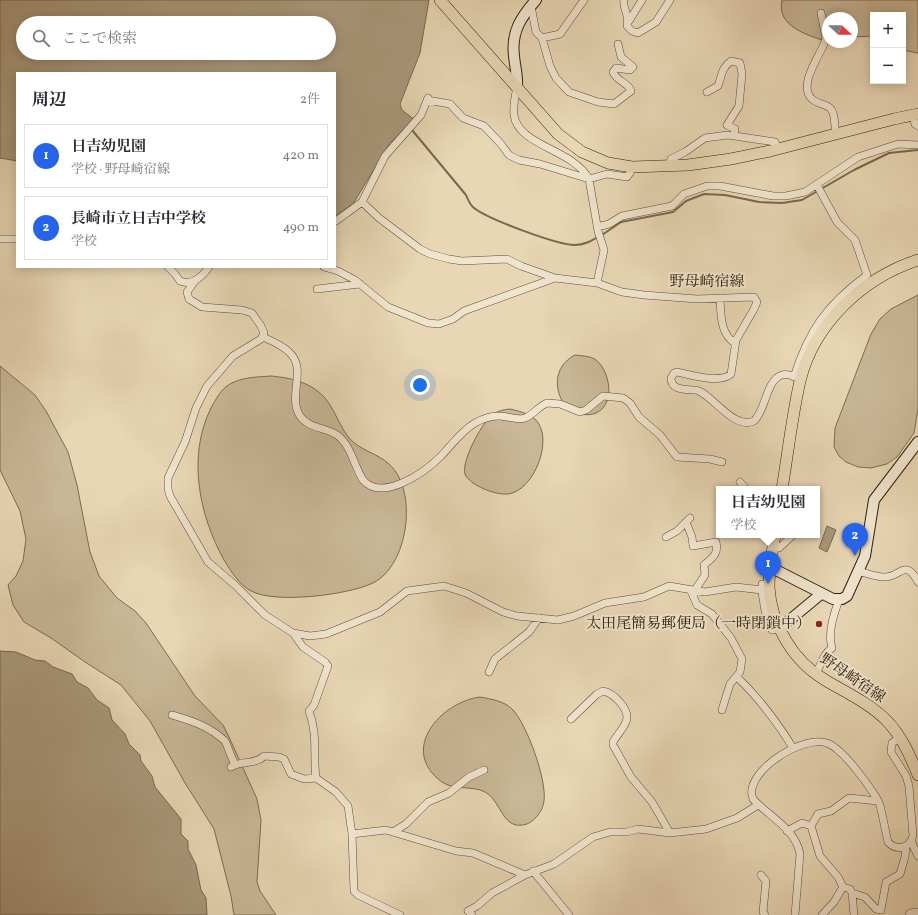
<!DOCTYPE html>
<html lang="ja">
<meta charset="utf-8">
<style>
body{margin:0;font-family:Vollkorn,"Noto Serif JP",serif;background:#f2f2f3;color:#2b2b33}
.controls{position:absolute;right:12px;top:12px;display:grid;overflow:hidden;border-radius:0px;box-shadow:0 2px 10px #0003}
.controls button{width:36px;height:36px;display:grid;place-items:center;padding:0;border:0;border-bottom:1px solid #e1e1e2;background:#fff;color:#2b2b33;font:20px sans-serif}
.compass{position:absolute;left:822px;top:12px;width:36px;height:36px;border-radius:50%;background:#fff;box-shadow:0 2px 10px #0003;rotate:111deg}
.you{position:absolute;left:420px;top:385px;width:14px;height:14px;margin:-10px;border:3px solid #fff;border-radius:50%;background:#1a73e8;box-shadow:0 0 0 6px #1a73e833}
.badge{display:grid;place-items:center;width:26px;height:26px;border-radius:50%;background:#2563eb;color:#fff;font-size:13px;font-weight:700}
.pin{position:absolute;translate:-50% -33px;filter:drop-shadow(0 1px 2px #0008)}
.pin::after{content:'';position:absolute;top:21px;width:14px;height:12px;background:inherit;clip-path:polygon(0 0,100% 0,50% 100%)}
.popup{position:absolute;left:716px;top:486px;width:104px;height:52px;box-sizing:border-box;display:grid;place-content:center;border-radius:0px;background:#fff;filter:drop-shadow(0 1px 3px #0005);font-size:13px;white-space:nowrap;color:#7c7c81}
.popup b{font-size:15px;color:#2b2b33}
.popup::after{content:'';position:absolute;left:50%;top:100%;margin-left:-8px;border:8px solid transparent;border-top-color:#fff}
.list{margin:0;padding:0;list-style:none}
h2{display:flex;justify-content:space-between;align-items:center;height:52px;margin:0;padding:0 16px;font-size:17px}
h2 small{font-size:13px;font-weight:400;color:#7c7c81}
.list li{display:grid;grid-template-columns:26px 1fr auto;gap:12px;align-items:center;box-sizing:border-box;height:64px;margin:0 8px 8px;padding:0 8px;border:1px solid #e1e1e2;border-radius:0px}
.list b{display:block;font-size:15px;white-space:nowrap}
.list p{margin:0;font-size:13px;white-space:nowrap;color:#7c7c81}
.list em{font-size:13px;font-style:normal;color:#7c7c81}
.icon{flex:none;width:22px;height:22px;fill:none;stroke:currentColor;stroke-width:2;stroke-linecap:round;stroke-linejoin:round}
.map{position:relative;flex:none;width:918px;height:915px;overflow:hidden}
.search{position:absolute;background:#fff;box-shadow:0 2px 10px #0003;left:16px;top:16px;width:320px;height:44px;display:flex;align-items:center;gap:10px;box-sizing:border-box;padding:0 14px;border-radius:22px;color:#7c7c81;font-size:15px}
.panel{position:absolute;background:#fff;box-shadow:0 2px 10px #0003;left:16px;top:72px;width:320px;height:196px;border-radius:0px}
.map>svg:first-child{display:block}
</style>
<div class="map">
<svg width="918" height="915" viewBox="0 0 918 915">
<rect width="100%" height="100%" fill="#e8d6b4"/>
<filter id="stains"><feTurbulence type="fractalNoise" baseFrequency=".005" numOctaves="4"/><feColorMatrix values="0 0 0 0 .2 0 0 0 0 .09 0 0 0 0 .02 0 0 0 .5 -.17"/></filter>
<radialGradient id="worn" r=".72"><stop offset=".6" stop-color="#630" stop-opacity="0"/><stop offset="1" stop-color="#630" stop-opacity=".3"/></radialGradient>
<path fill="#c9b797" stroke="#7c6c51" d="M782,0H918V53L903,50V15H873V36L852,37V18H828V42C808,35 776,27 782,0Z
M918,295V409L914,433L897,457L887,464L871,468L858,467L846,462L839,456L834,447L835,428L871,334L880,319L891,309Z
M575,355C582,356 591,356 596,360C610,371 616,404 596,413C587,417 578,413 569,411C553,393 552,367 575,355Z
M0,366L35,395L46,411L68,452L77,485L90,552L99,576L117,598L135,611L146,623L195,696L223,725L229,737L257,799L261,820L257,882L260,891L276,915H234L231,896L214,829L185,783L150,721L121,685L85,662L51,638L24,622L13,605L8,585L16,576L23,561L26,539L20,511L0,470Z
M271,376C294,378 317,384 330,405C337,416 341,428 349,438C361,451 377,453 389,464C419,491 408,566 373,583C348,595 275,604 251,591C239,585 231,571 224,560C199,515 187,456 211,408C216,399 221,389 230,384C242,377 258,377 271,376Z
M510,409C518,411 528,413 535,419C555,438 534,491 508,494C497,495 482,489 473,483C470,480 466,478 465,474C461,462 481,425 490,417C496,411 502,410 510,409Z
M480,697C491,699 505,701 513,710C527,725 547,780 544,801C543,810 536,820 527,824C502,832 502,801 485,792C472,785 455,791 442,782C398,750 441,702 480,697Z"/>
<path fill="#a9987b" stroke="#79684e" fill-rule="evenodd" d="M0,0H429L420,53L400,104L402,110L415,120L390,143L353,204L335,216V73H17V161L0,158ZM23,23H329V53H23Z
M827,526L836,530L827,552L819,548Z
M0,651L16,652L35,660L45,661L53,667L72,674L77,682L88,688L97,700L109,708L112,720L125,734L129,744L140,755L141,761L152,776L155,787L181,819V834L188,841V849L196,865L201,890L206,898L207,915H0Z"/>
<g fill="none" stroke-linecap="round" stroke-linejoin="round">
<path stroke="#79684e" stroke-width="2" d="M412,130L466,195C468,200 470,205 474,208C488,219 557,245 575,245C584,245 591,241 598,237
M602,235L621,222L673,212L686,201L704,194L725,195L759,202L782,203L802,200L854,170L889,153L918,150"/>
<g stroke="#5e4e35" stroke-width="8">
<path id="street" d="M624,0C622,8 630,14 627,26L632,31L638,33L656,22L670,0
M531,6L536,32L542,38L560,34L584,0
M821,13L826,38L824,44C818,58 798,86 812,99C817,104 827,104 831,109C836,115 834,127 836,134
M629,21L642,0
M542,38L550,66L556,78L569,92L598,102L614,104L631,91C629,83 616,81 613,72L616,68L630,70L633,67L621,57L618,44
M517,87C515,96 513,106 514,115C518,146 573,149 589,179L598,231L604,250L597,283
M707,92L718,86C722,76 721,68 731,61L740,63L742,74L739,106L727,125L735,129L734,135
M427,100L450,104L463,118L484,126L501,144L509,155L519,160L540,164L589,179L607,174L627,177L630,173L632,167
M913,115L915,124L918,126
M669,166L671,159L685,152L705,138L728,135L775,142L778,149
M362,202L379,218L420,249L430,254L449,259L462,261L507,259L521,266L555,278L597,283L622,292L644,295L697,299L754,297L757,302L754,309L736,340L731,374C720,384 690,375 677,372L674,373L671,378C671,391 686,389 695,390C710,391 733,431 754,421C766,410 766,380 782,375C787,373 796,377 801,378
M336,221L362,202L385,156L421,115L428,98
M597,227L609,224L622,216L672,206L684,194L707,186H720L773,196H786L805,192L858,157L898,144L918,145
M0,239H17
M168,267L175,274L180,281C192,286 202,277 209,267
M324,267L338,271L355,280L388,307L428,323L439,324L453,319L464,311L555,278
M195,281L187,292L189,299L202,307L242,310L252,313L261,326L264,333L261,339L233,356L207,386L196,408L185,442L168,478V489L170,496L208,562L235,585L265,615L293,633L310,636L326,634L380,612L407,591L444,586L466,593L503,612L517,616L558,620L574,616L605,603L644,597L669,586L705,592L736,587L762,590
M317,289L360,284
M720,299C721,314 720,334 735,343
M263,337C272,341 282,345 289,352C308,369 287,396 300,416C309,429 326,427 337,435C351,445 354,466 363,480C382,502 424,473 440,457C451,446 461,431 475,423C485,417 495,414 507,417C513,418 519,420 525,418C533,415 539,406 547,403L560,404L580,412L586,410L603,396L623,398L630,403L639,417L660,435L677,457L710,459L722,462
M794,377C809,329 828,304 867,275L855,240L837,222L817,185
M740,482L746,489
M686,522L692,537L693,546L716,542C719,554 712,558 704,565L705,575L695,590
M666,537L677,531L690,518
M773,548H779L793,535
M858,571C866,573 876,577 884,577C900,578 905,557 918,582
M762,584C762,598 765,617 772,630L780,628
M691,591L697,605L712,614L731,638L742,659L740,672L730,684L722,710
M293,633L303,647L325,662L328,666L314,705L309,711C318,735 313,754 316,778L336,792L348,806L352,834L386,830L456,851L473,853L525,875L554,864L593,837L610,832H627L638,829L670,833L706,829L737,818L758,805
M489,672L495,659L529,632L539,618
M816,673C822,664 822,655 832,648C827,633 834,613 839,600
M737,677C759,698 777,722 793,748
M172,715C192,721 209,726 225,741C227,744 231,758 235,764
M571,719L597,694L603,691C614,693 631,710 626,722C623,729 617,735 613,742V745L631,777L652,802L670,833
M231,767C241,760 256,765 264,756L279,757L284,759L291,774L304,779L316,778
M811,826L820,856L838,877L843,887L834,902L822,915
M787,831L802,823L811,826L818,814L831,811L849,798L878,801
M393,832L406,824L428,802L449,793L469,777L484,770
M352,834L354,891L358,895L400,915
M911,841L918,856
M533,871L569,915
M761,875L766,881L763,912L765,915
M843,887L850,889L852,893L865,897L876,909L881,910L886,882L900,874L905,857L906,846
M852,893L854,915
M472,915L468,911L477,906L492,893L525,875
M795,915L800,854C796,829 768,816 753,799C742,773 803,734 827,743C843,749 867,783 876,797L880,805L888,842C896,851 909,849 913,836L909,786L906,776L891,752L892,743L900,737
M909,915L910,913L918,912"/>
</g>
<g stroke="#30200b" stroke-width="12">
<path id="secondary" d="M517,87C518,77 515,67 514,56C511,32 521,17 536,0
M770,567L833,599H842L847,596L865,556L874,500L918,442
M780,628L821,594"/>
</g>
<g stroke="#30200b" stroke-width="12">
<path id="primary" d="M440,0L558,134L582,152L608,163L632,167L688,165L731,159L770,151L894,119L918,114
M782,489C788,453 792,416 800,381C814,323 863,278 918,260
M775,535C772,552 769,569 769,587C771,624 793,661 825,680C845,692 869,703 886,720C901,735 910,755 918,775"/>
</g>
<use href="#street" stroke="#f0e4ce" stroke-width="7"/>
<use href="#secondary" stroke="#f0e4ce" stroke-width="10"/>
<use href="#primary" stroke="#e8d6b4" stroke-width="11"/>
</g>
<circle fill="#8f2418" stroke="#f0e4ce" stroke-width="1.5" cx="819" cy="624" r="4"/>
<g text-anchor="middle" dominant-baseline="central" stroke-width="4" stroke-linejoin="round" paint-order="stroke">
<g font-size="15" fill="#30200b" stroke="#f0e4ce">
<text x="707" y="282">野母崎宿線</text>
<text transform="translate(852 679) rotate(34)">野母崎宿線</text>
</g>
<g font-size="15" fill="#30200b" stroke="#f0e4ce" text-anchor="end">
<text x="811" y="624">太田尾簡易郵便局（一時閉鎖中）</text>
</g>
</g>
<rect width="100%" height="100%" filter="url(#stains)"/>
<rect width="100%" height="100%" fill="url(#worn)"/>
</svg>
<div class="controls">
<button>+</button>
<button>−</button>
</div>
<svg class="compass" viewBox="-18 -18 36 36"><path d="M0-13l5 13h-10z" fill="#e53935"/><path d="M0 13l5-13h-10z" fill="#7c7c81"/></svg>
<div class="you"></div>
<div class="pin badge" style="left:768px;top:584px">1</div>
<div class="popup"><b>日吉幼児園</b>学校</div>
<div class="pin badge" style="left:855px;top:556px">2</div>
<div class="search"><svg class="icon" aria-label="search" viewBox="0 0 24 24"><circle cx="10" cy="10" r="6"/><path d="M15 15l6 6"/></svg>ここで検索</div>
<section class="panel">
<h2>周辺<small>2件</small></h2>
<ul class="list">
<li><span class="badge">1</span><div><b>日吉幼児園</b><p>学校 · 野母崎宿線</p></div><em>420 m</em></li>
<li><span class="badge">2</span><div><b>長崎市立日吉中学校</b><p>学校</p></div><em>490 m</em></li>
</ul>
</section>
</div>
